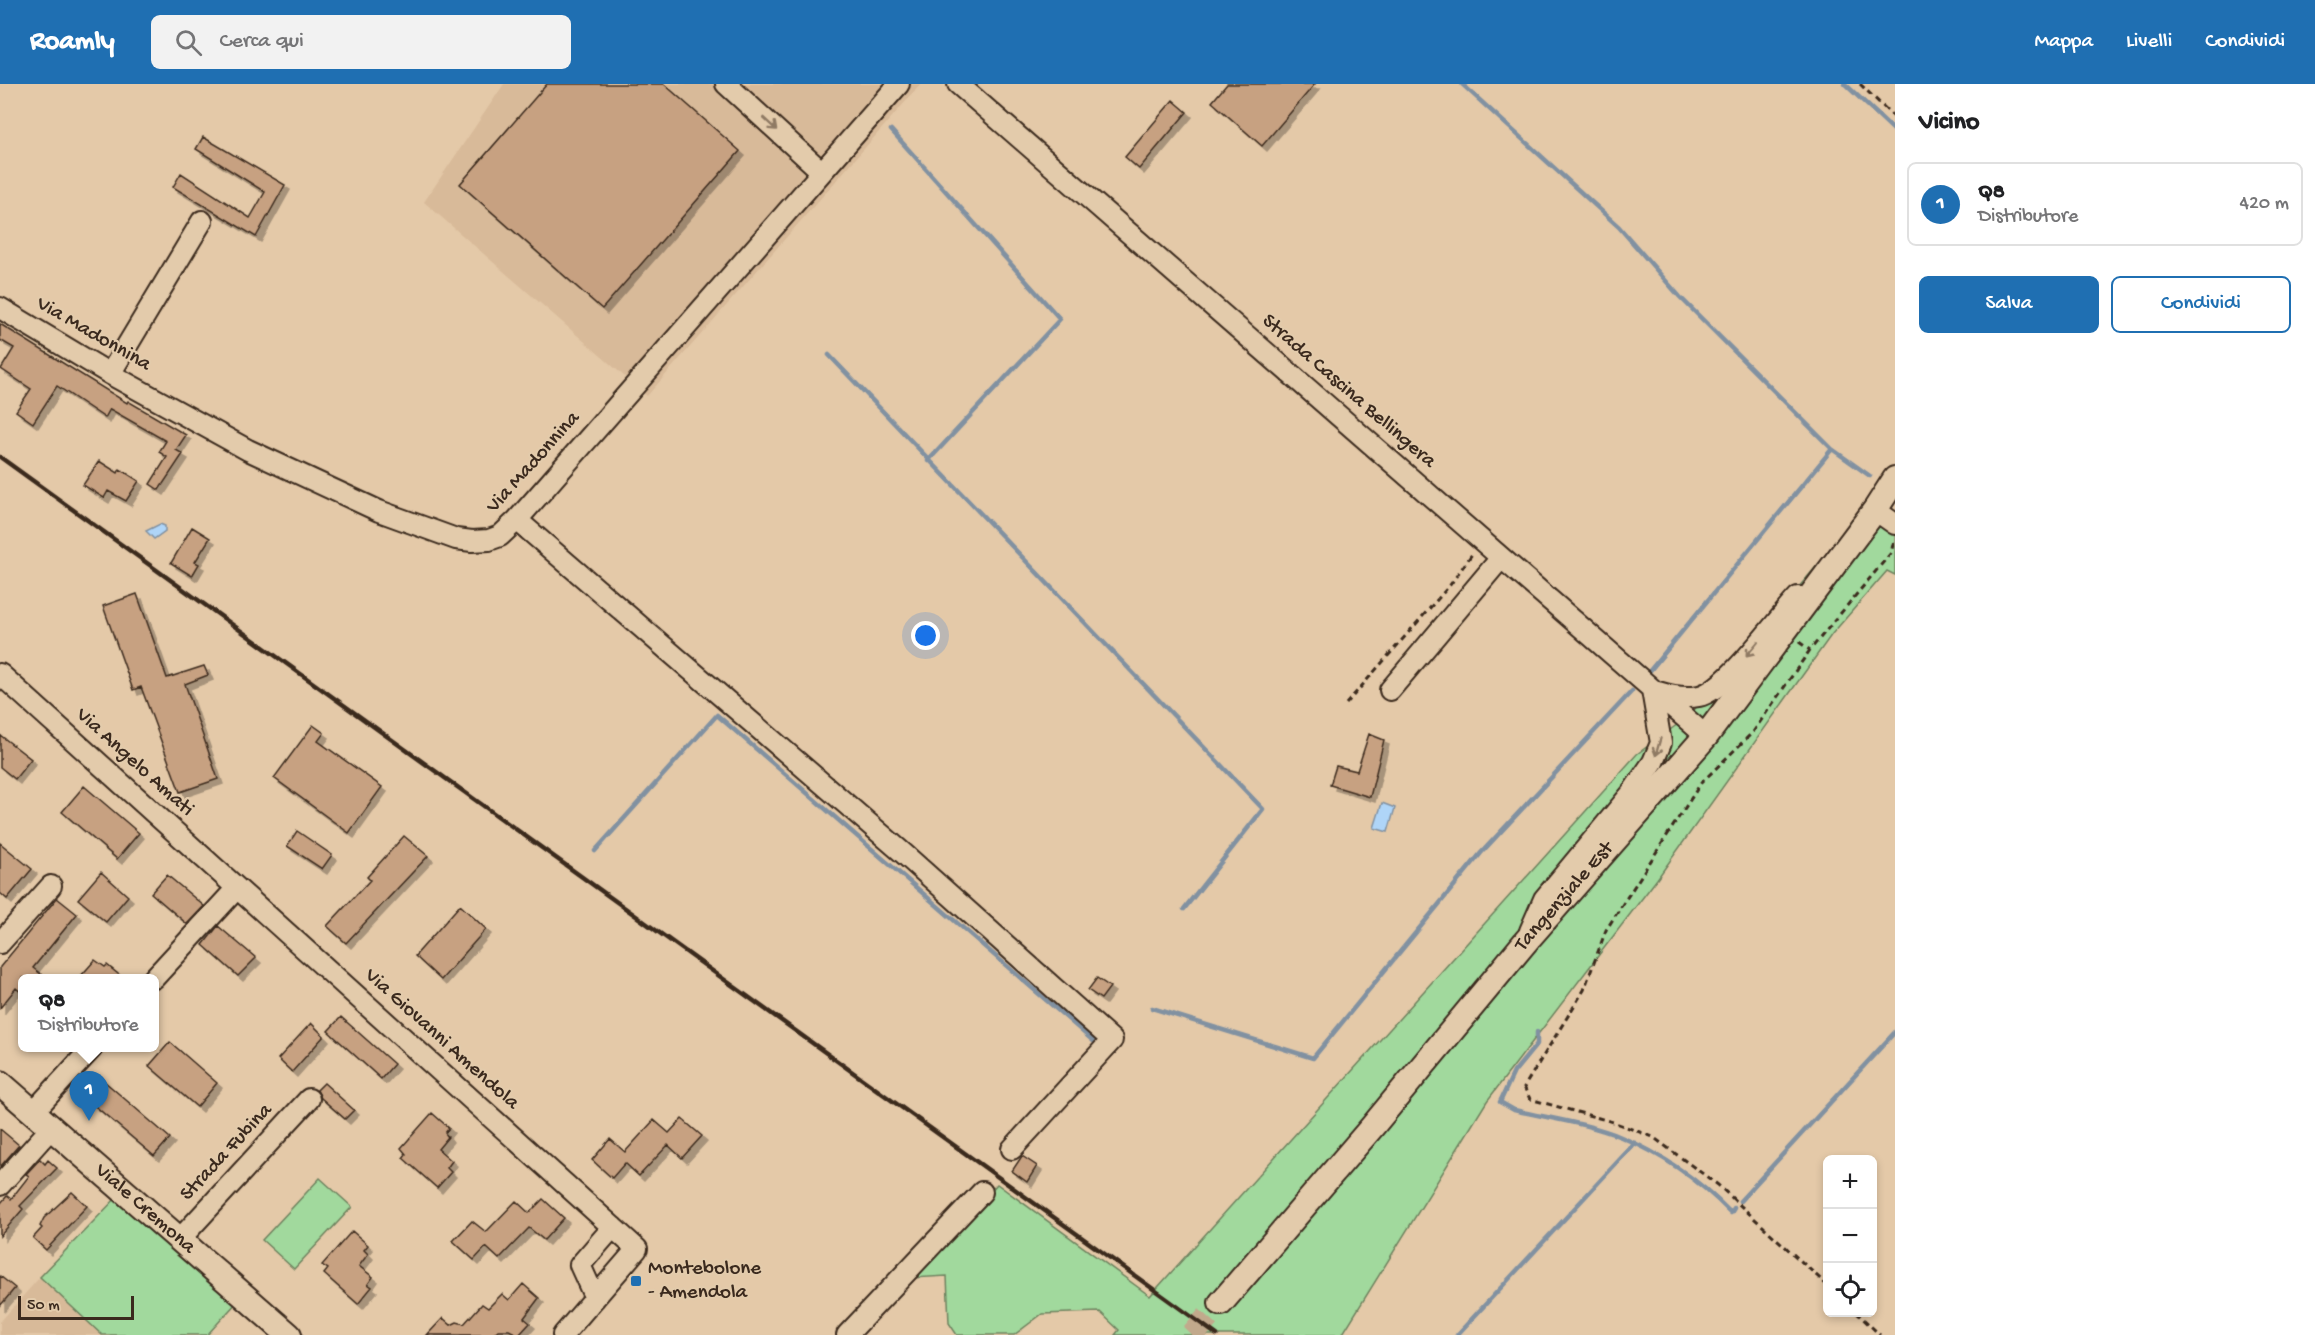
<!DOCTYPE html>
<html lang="it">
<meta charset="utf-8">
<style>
body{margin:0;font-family:"Gochi Hand",sans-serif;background:#f2f2f2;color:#202124}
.controls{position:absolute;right:18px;bottom:18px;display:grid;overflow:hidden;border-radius:9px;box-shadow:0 3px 9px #0003}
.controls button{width:54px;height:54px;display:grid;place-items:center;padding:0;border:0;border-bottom:2px solid #e0e0e0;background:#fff;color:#202124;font:30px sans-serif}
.scale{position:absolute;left:18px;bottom:15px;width:116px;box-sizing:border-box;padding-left:6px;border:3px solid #3b2a1e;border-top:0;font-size:16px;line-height:21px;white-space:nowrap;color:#3b2a1e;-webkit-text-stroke:4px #e3cbab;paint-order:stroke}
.you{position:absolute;left:926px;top:552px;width:21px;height:21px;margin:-15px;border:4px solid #fff;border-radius:50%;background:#1a73e8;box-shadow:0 0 0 9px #1a73e833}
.badge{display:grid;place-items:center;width:39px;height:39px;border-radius:50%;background:#1f6fb2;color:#fff;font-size:20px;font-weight:700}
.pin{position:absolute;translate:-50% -50px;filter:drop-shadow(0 2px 3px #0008)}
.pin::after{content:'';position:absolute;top:32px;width:21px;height:18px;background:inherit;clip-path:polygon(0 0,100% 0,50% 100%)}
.popup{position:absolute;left:18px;top:890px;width:141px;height:78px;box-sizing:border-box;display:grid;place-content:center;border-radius:9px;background:#fff;filter:drop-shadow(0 2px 4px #0005);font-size:20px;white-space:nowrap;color:#757577}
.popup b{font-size:22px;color:#202124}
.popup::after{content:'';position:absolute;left:50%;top:100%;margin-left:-12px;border:12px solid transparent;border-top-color:#fff}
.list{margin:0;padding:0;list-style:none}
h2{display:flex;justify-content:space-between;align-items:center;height:78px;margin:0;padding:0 24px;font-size:26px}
h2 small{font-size:20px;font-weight:400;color:#757577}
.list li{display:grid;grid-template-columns:39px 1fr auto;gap:18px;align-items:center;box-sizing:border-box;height:84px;margin:0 12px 12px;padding:0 12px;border:2px solid #e0e0e0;border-radius:9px}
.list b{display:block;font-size:22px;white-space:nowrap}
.list p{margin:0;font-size:20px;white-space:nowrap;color:#757577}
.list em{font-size:20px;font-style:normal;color:#757577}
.actions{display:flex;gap:12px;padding:18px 24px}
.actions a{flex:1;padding:14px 0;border:2px solid #1f6fb2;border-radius:9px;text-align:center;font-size:21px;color:#1f6fb2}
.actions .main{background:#1f6fb2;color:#fff}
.icon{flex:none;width:33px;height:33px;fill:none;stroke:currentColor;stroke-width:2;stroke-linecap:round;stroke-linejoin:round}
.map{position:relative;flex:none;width:1895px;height:1251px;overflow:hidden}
header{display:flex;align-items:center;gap:36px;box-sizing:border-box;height:84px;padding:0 30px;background:#1f6fb2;color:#fff}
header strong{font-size:28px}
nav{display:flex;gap:33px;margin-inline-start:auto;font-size:21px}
.search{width:420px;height:54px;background:#f2f2f2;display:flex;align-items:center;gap:15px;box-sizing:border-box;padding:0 21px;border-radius:9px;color:#757577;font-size:22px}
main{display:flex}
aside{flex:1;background:#fff}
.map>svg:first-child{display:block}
</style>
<header>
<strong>Roamly</strong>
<div class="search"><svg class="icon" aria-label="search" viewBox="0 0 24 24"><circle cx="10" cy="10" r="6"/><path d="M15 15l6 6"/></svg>Cerca qui</div>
<nav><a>Mappa</a><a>Livelli</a><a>Condividi</a></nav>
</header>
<main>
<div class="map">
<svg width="1895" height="1251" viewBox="0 0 1895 1251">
<defs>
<filter id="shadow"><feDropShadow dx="5" dy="5" stdDeviation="0" flood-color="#0004"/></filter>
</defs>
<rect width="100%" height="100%" fill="#e4c9a8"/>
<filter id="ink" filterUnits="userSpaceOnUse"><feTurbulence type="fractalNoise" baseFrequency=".0167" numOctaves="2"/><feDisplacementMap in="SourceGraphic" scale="12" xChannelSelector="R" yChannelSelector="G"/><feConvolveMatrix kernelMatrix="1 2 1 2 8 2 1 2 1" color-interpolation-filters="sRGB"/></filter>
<g filter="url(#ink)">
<path fill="#d8ba99" d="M504,0H921L647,312L424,118Z
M40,1193L102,1251H0V1238Z"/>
<path fill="#a1d99d" stroke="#6e825e" stroke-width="1.5" d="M1872,417L1895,434V491L1887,487L1832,550L1657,795L1487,1017L1342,1251H1115L1119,1246L1100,1228L1042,1230L1014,1251H957L949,1239L947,1192L913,1194L997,1100L1150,1212L1637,670L1689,632Z
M320,1094L352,1123L294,1185L262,1156Z
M118,1112L238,1217L207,1251H102L40,1193Z"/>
<path fill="#afd5f8" stroke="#8191a1" stroke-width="1.5" d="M160,440L165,442V447L154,455L146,447Z
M1382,719L1395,724L1388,748L1374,744Z"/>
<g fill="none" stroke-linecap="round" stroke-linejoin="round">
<path stroke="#8191a1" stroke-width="4.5" d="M1462,0L1619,143L1680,213L1832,365L1870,392
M1845,0L1895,47
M891,46L1060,235L928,377
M829,271L1263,725L1184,825
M1648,589L1832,365
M595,767L717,631L1098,961
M1152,924L1313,974L1481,769L1632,607
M1537,948V960L1514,988L1500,1018L1514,1026C1548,1034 1590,1040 1621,1053C1662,1070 1700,1097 1731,1129L1734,1124
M1740,1117L1895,948
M1457,1251L1635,1059"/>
</g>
<path fill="#c7a181" stroke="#3b2a1e" stroke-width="1.5" filter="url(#shadow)" d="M547,0H664L740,67L602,225L460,100Z
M1227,0H1315L1262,62L1212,18Z
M1173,16L1187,28L1139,85L1125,73Z
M203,53L285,101L256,153L173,103L181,89L250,134L265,108L196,65Z
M0,240L127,319L128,317L186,351L176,366L183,370L159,406L150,400L167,373L159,368L166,357L110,325L105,334L57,302L33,339L16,327L31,305L1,285L14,264L0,256Z
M99,377L118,389L120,385L139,397L126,417L108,407L104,414L83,401Z
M192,443L210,454L195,478L199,480L192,492L171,479Z
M137,510L167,594L204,582L208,591L185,600L218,695L180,708L141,603L133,606L103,522Z
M313,641L324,649L318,657L382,703L349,749L274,694Z
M1369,650L1384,656L1370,713L1330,701L1336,682L1357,687Z
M0,651L31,675L15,695L0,683Z
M84,702L139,749L117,775L62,728Z
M297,747L332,771L322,785L287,762Z
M404,752L428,772L346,859L327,842L370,796L367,793Z
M0,759L32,785L7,815L0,809Z
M101,788L128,812L106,838L78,815Z
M167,791L204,822L187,840L151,809Z
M57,814L77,830L33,884L46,894H23V910L16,904L0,924V883Z
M460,821L486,845L441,896L415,872Z
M218,842L256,874L238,892L203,861Z
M95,876L105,883L107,881L123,894H79Z
M1097,894L1110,903L1101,915L1088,906Z
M341,933L394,980L381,995L328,947Z
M311,939L324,952L292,988L278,975Z
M170,958L217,999L197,1023L149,982Z
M104,997L170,1054L154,1072L88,1016Z
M324,999L354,1026L345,1035L321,1014L317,1006Z
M432,1029L449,1044L445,1049L448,1053L438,1065L452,1077L447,1084L451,1088L437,1104L403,1074L406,1070L401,1064Z
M682,1035L702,1052L682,1074L668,1061L639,1092L625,1079L612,1094L592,1076L610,1055L625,1068L654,1036L669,1049Z
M0,1045L19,1061L0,1083Z
M1022,1072L1037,1082L1027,1098L1012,1087Z
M40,1075L45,1080L48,1076L57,1084L20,1122L23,1125L0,1152V1120L7,1112L11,1115L29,1092L26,1090Z
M72,1108L87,1122L46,1166L33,1154L42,1144L40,1142L44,1134Z
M543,1115L564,1134L544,1156L529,1144L499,1175L486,1163L474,1176L453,1157L472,1137L486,1148L516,1117L529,1129Z
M352,1147L368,1161L364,1166L368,1170L359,1182L373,1193L368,1200L372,1203L358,1220L324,1190L328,1185L322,1181Z
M0,1192L15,1204L0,1222Z
M523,1200L539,1214L524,1234L530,1239L519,1251L509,1246H498L493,1251H427L443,1234L451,1241L457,1238L464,1240L482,1220L488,1224L502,1210L509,1216Z"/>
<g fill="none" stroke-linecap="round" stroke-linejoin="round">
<path stroke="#c2a98c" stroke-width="24" stroke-dasharray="24 12" stroke-linecap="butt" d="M1192,1251L1221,1219"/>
<g stroke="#3b2a1e" stroke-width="24">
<path id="minor" d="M726,0L821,87
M958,0L1706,652
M0,224L110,290L248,366L379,427L456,455L472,457L489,456L500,452L517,436L899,0
M110,290L202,137
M1875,426L1895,440
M517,436L903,769L1112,956L1012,1065
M0,590L637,1165L563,1251
M1390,606L1501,474
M1658,608C1671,612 1684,615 1699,612C1727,606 1776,536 1798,513
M1530,847L1544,815L1631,710L1653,678L1661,659L1652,606
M0,859L51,802
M154,894L237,804
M34,1027L92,964
M0,1101L52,1043
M180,1155L309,1015
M595,1214L580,1181L613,1143
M847,1251L982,1108"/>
</g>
<g stroke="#3b2a1e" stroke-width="28">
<g id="major">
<path id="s1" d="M0,999L289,1251"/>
<path id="s2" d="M1221,1219L1372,1043L1527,856L1706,652L1875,426L1895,395"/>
</g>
</g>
<path stroke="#3b2a1e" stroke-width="3" stroke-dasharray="6 4.5" stroke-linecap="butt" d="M1860,0L1895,34
M1799,558L1810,566
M1346,620L1450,501L1472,470
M1828,1202L1718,1101L1653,1053L1613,1038L1530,1015L1524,1003L1584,906L1606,846L1701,699L1753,648L1810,566L1891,469L1894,456
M1856,1228L1880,1251"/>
<use href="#minor" stroke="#e3cbab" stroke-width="20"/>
<use href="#major" stroke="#e3cbab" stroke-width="24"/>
<path stroke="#3b2a1e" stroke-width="4.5" d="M0,373L1217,1251"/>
</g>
<defs><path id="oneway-shaft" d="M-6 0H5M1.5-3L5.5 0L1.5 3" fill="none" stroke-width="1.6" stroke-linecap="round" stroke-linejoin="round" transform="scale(1.5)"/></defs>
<g stroke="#8f7a64">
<use href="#oneway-shaft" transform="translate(770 40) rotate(43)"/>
<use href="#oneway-shaft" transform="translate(1752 565) rotate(130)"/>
<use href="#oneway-shaft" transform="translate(1658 663) rotate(106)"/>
</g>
</g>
<rect fill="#1f6fb2" stroke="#e3cbab" stroke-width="2" x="630" y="1191" width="12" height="12" rx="3"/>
<g text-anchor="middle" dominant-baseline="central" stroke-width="4.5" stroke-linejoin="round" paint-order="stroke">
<g font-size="21" fill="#3b2a1e" stroke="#e3cbab">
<text transform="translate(93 251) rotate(30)">Via Madonnina</text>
<text transform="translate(1348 308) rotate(41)">Strada Cascina Bellingera</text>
<text transform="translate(534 379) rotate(-48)">Via Madonnina</text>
<text transform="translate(134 679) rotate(42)">Via Angelo Amati</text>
<text stroke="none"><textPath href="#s2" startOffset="532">Tangenziale Est</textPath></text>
<text transform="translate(441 956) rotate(42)">Via Giovanni Amendola</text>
<text transform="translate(227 1069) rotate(-47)">Strada Fubina</text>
<text stroke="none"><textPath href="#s1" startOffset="192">Viale Cremona</textPath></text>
</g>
<g font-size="21" fill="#3b2a1e" stroke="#e3cbab" text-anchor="start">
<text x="648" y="1185">Montebolone<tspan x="648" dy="24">- Amendola</tspan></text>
</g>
</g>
</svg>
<div class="controls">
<button>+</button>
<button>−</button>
<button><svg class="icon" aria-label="locate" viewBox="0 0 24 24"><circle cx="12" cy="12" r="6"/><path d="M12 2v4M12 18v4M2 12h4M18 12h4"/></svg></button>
</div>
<div class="scale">50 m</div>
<div class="you"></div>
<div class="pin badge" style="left:89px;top:1037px">1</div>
<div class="popup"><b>Q8</b>Distributore</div>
</div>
<aside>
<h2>Vicino<small></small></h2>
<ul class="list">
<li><span class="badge">1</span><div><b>Q8</b><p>Distributore</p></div><em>420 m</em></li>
</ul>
<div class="actions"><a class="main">Salva</a><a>Condividi</a></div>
</aside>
</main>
